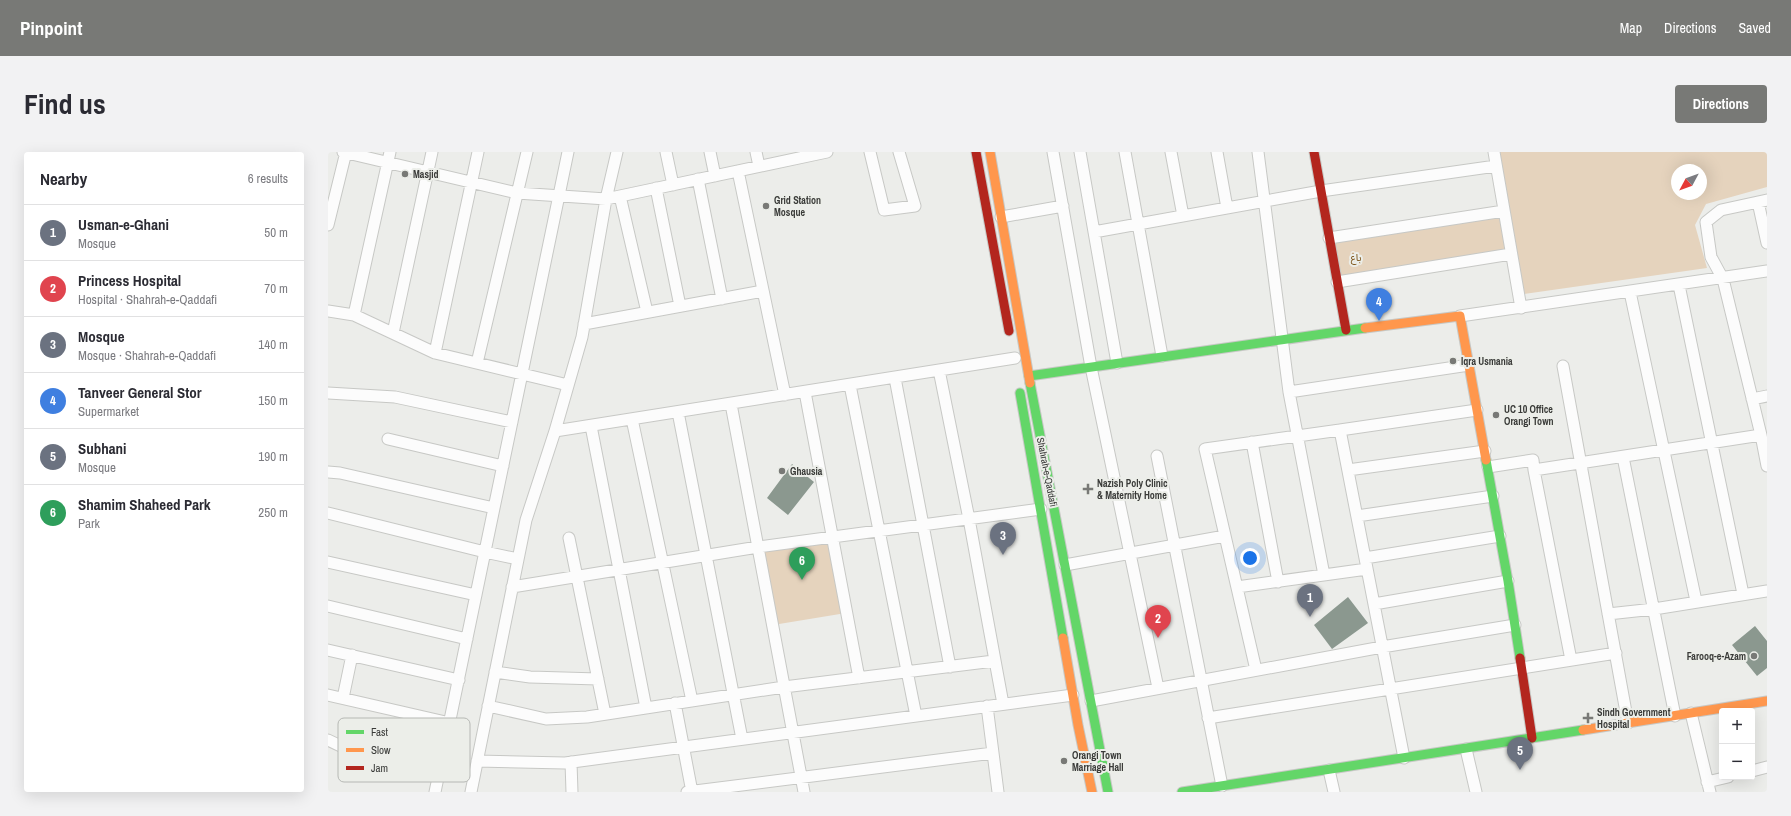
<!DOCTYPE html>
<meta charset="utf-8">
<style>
body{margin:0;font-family:"Archivo Narrow","Noto Sans Arabic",sans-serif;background:#f2f2f3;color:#2b2b33}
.controls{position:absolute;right:12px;bottom:12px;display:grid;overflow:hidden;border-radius:4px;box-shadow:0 4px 16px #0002}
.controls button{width:36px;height:36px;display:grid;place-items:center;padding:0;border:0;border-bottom:1px solid #e1e1e2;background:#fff;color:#2b2b33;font:20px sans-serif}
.compass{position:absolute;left:1343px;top:12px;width:36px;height:36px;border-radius:50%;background:#fff;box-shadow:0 4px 16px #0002;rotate:229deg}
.you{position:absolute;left:922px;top:406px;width:14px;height:14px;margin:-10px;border:3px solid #fff;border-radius:50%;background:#1a73e8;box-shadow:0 0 0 6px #1a73e833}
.badge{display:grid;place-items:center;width:26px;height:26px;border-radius:50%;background:#787976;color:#fff;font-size:13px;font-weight:700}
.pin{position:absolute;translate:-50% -33px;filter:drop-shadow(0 1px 2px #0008)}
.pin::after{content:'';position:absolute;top:21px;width:14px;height:12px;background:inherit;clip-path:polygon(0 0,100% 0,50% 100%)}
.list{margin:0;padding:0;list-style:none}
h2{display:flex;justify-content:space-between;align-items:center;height:52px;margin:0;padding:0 16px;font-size:17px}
h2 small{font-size:13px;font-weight:400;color:#7c7c81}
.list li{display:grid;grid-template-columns:26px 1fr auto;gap:12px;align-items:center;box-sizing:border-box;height:56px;padding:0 16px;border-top:1px solid #e1e1e2}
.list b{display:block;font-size:15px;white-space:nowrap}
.list p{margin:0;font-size:13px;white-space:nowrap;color:#7c7c81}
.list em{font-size:13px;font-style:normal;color:#7c7c81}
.map{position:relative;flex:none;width:1439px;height:640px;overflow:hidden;border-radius:4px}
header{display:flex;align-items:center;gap:24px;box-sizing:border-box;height:56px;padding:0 20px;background:#787976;color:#fff}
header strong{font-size:19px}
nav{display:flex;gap:22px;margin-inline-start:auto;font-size:14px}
.intro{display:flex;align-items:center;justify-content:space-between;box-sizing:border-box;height:96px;padding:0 24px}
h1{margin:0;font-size:28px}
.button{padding:10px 18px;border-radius:4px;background:#787976;color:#fff;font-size:14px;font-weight:700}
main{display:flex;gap:24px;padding:0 24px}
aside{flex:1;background:#fff;border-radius:4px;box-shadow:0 4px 16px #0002}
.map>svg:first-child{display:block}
</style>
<header>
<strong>Pinpoint</strong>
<nav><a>Map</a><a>Directions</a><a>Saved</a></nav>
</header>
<div class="intro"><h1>Find us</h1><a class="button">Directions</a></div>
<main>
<aside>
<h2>Nearby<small>6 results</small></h2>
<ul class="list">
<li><span class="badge" style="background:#6b7280">1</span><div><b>Usman-e-Ghani</b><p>Mosque</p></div><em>50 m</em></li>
<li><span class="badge" style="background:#e0444e">2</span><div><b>Princess Hospital</b><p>Hospital · Shahrah-e-Qaddafi</p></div><em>70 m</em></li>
<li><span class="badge" style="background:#6b7280">3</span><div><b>Mosque</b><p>Mosque · Shahrah-e-Qaddafi</p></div><em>140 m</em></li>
<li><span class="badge" style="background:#3f7fe0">4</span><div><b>Tanveer General Stor</b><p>Supermarket</p></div><em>150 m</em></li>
<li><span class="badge" style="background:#6b7280">5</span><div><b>Subhani</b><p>Mosque</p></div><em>190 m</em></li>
<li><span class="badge" style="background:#2e9e5b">6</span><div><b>Shamim Shaheed Park</b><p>Park</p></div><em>250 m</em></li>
</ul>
</aside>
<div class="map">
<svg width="1439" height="640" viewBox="0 0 1439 640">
<rect width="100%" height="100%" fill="#ecedea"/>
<path fill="#e5d3bd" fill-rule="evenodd" d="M1172,0H1439V35L1378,52L1367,73L1379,116L1196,142ZM1349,18H1373V42H1349Z
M1176,59L1183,102L1009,130L1001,86Z
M504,385L518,461L445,473L430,395Z"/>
<path fill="#8b988f" d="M464,312L486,330L460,363L439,346Z
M1020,445L1040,471L1004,497L986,473Z
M1427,474L1439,489V516L1429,524L1404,493Z"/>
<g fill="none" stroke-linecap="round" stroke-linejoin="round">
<g stroke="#c7c8c5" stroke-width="13">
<path id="street" d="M15,0L189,41L278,47L499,0
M338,0L345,33
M382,0L387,24
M428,0L431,14
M542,0L556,58L587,54L571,0
M725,0L763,215L830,536
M752,0L789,211
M797,0L834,204
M843,0L855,64
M889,0L899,56
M930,0L961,240L996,423
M1166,0L1193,156
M410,19L457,243
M370,27L394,147
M328,36L352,154
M292,44L319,160
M1439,48L1393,58L1378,70L1383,105L1395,127L1433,283L1439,314
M1430,50L1439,91
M673,65L735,54
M0,73L18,0
M766,80L993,39L1168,14
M1001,86L1176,59
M1009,130L1183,102
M1351,133L1415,442
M1302,140L1368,449
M0,159L26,163L107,201L240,233
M26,163L62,0
M1132,164L1439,119
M256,172L435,139
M65,181L104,0
M107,201L150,0
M149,211L199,0
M1235,214L1300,571
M611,218L641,367L675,552
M567,226L622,515
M522,233L588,564
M477,240L531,526
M961,240L1141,213
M0,241L67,245L184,270
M1424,247L1439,244
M403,252L476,640
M350,260L414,587
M304,267L364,549
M263,274L318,556
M227,279L687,206
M60,287L175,314
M924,290L950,430
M829,304L894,634
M1295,305L1347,564
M1160,315L1205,308L1206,318L1433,283
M1020,318L1157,299
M1206,318L1243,508
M0,320L12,321L166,356
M0,361L157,400L190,407
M1029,364L1165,344
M241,386L277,562
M1037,406L1172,384
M0,410L148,443
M737,413L897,384
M184,435L430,395L713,357
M909,435L1039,417
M1046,452L1180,429
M0,454L139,487
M1280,462L1326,457L1439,439
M0,498L131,528
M928,518L877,297L1012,278
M167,520L202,525L270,527
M0,543L122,571
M15,546L24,503
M763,549L1054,495L1187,473
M347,551L364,640
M160,554L218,567L259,565L456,535L666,509
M659,554L670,640
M1363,561L1382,640
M880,566L1288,501
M0,588L21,598L115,602
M1138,597L1148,640
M1076,606L1012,278L1149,258
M149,609L237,611L745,543
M243,610L244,640
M1001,618L1006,640
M1424,619L1439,615
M1379,630L1400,625
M107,640L240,0
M143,640L198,368L227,279L254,185L278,47L289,0
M359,640L665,601"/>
</g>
<g stroke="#c7c8c5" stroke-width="11">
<path id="fast" d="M701,224L1037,176
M702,231L780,640
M692,241L735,486
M1158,308L1180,429L1192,506
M854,640L1255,578"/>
</g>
<g stroke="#c7c8c5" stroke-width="11">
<path id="slow" d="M662,0L702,231
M1037,176L1132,164L1158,308
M735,486L750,573L764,640
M1255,578L1439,549"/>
</g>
<g stroke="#c7c8c5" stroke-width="11">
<path id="jam" d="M648,0L681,179
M986,0L1018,178
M1192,506L1204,586"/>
</g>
<use href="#street" stroke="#fcfcfc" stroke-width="11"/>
<use href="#fast" stroke="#63d668" stroke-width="9"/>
<use href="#slow" stroke="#ff974d" stroke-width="9"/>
<use href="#jam" stroke="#b3261e" stroke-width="9"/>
</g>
<g fill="#787976" stroke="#eceee9" stroke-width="1.5">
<circle cx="77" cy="22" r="4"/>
<circle cx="438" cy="54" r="4"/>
<circle cx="1125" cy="209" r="4"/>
<circle cx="1168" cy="263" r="4"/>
<circle cx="454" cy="319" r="4"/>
<path d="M758 331h4v4h4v4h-4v4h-4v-4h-4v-4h4z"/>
<circle cx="1426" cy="504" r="4"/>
<path d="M1258 560h4v4h4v4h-4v4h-4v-4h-4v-4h4z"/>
<circle cx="736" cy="609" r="4"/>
</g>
<g text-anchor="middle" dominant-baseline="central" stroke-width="4" stroke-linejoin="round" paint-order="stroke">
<g font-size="10" font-weight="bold" fill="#393a38" stroke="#eceee9" text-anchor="start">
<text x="85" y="22">Masjid</text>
<text x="446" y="48">Grid Station<tspan x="446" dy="12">Mosque</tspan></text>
<text x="1133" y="209">Iqra Usmania</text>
<text x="1176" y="257">UC 10 Office<tspan x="1176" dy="12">Orangi Town</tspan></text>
<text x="462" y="319">Ghausia</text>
<text x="769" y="331">Nazish Poly Clinic<tspan x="769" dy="12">&amp; Maternity Home</tspan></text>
<text x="1418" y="504" text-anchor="end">Farooq-e-Azam</text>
<text x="1269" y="560">Sindh Government<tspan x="1269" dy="12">Hospital</tspan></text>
<text x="744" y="603">Orangi Town<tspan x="744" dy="12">Marriage Hall</tspan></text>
</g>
<g font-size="10" fill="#774c0e" stroke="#eceee9">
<text x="1028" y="105">باغ</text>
</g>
<g font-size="10" fill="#393a38" stroke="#eceee9">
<text transform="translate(719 320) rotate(79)">Shahrah-e-Qaddafi</text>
</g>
</g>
<rect x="10" y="566" width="132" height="64" rx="6" fill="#eceee9" stroke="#b6b8b4" stroke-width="1"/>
<rect x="18" y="578" width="18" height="4" fill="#63d668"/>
<rect x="18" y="596" width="18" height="4" fill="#ff974d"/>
<rect x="18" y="614" width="18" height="4" fill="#b3261e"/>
<g font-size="11" fill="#393a38">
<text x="43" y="584">Fast</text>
<text x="43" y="602">Slow</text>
<text x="43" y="620">Jam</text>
</g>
</svg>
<div class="controls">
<button>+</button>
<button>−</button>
</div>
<svg class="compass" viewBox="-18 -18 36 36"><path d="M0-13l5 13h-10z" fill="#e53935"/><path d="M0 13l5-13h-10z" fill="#7c7c81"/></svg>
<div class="you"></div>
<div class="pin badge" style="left:982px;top:465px;background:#6b7280">1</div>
<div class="pin badge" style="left:830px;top:486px;background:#e0444e">2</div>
<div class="pin badge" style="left:675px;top:403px;background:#6b7280">3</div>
<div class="pin badge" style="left:1051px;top:169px;background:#3f7fe0">4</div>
<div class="pin badge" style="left:1192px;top:618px;background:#6b7280">5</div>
<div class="pin badge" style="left:474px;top:428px;background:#2e9e5b">6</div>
</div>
</main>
